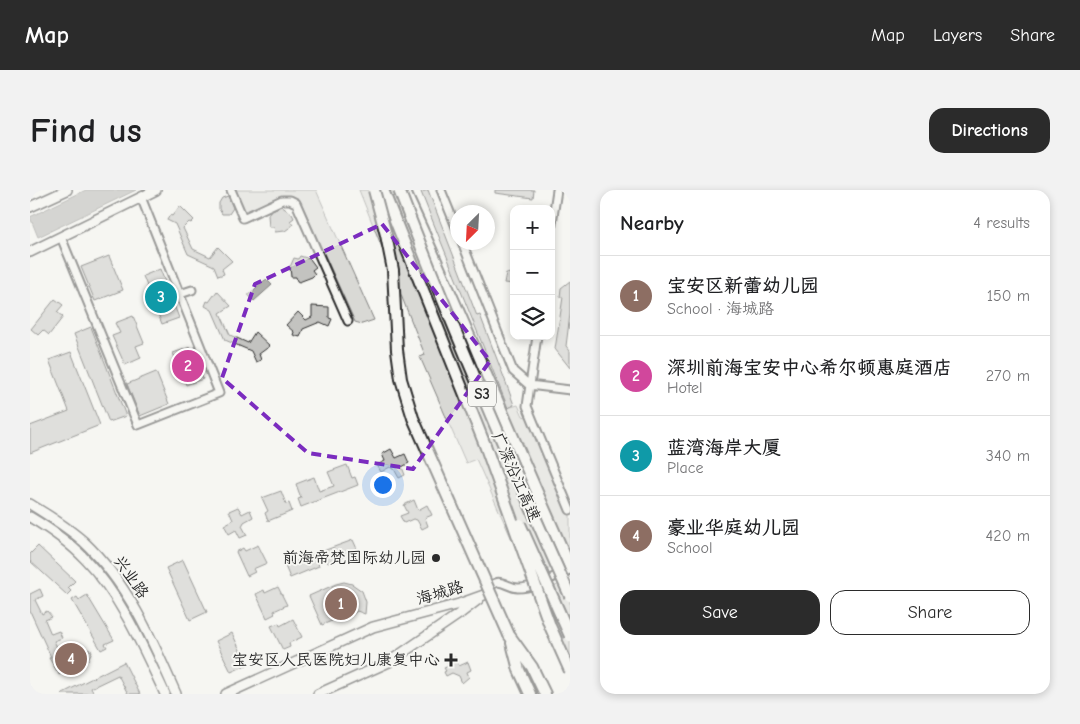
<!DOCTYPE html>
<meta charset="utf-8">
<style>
body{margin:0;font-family:"Comic Neue","LXGW WenKai TC",sans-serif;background:#f2f2f2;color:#202124}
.controls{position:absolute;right:15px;top:15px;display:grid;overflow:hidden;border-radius:10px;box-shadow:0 2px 8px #0003}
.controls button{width:45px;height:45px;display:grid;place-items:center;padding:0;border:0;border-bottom:1px solid #e0e0e0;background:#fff;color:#202124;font:25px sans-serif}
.compass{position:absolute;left:420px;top:15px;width:45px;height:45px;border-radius:50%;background:#fff;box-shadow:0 2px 8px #0003;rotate:204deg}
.you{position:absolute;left:352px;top:294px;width:18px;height:18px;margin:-12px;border:4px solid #fff;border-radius:50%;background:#1a73e8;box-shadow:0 0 0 8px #1a73e833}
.badge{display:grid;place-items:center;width:32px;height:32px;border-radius:50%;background:#2b2b2b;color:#fff;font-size:16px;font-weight:700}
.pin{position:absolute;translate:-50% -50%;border:2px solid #fff;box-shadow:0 1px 5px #0006}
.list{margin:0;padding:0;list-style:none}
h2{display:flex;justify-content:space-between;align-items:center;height:65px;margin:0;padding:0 20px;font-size:21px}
h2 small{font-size:16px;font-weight:400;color:#757577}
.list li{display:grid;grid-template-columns:32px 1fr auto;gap:15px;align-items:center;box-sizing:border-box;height:80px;padding:0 20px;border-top:1px solid #e0e0e0}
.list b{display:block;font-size:19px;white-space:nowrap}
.list p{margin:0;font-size:16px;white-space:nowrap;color:#757577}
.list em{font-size:16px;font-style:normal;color:#757577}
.actions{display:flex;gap:10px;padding:15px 20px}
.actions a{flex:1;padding:11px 0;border:1px solid #2b2b2b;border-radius:15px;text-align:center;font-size:18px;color:#2b2b2b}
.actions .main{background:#2b2b2b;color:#fff}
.icon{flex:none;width:28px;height:28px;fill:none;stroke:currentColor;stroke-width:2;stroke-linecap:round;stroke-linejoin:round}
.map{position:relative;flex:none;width:540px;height:504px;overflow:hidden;border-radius:15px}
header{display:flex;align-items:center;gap:30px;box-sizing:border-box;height:70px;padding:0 25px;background:#2b2b2b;color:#fff}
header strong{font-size:24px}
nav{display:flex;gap:28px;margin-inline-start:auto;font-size:18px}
.intro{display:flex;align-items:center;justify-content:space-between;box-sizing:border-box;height:120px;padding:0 30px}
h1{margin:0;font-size:35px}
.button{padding:12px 22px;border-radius:15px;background:#2b2b2b;color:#fff;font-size:18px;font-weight:700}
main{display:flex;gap:30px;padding:0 30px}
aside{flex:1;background:#fff;border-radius:15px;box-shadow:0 2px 8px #0003}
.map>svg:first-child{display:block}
</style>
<header>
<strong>Map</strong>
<nav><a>Map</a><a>Layers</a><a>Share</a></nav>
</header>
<div class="intro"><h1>Find us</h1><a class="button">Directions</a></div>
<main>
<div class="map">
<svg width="540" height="504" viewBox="0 0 540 504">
<rect width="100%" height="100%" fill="#f6f6f2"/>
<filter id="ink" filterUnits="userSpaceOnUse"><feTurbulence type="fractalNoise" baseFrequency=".02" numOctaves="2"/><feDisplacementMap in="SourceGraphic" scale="10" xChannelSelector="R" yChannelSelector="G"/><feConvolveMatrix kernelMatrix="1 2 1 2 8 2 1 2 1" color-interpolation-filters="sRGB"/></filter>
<g filter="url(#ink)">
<path fill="#d9d9d5" stroke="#828280" d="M203,0H286L344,130L332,134L325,132L271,12L257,6L218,22L213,21Z
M329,0H371L410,81L532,373L499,388L446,269L436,273L390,167L395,165Z
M488,215L493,226L499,228L540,325V369L474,219Z
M539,390L540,391V479L507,404Z"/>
<path fill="#aeaeab" stroke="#7a7a78" d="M56,0H106L8,47L0,27Z
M236,89L242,95L224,111L218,105Z"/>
<path fill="#c3c3c0" stroke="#2b2b2b" d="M398,0L447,126L450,125L475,190L484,215L478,218L391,2Z
M465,0H504L503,8L465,3Z
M198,6L203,18L199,24H192L189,19V13L192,8Z
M150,16L164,30L161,33L159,32L153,38L163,59L180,67L188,57L202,71L192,79L194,84L188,86L184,76L158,64L145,34L137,30L140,25L142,26Z
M251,16L262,24L264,28L260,31L263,35L255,41L245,42L244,37H239L238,25L240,21Z
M79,66L93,100L65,111L51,77Z
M270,66L280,69L286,77L282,80L285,84L282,87L269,92L267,91L266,87H261L260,77L264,68L268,69Z
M130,79L149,128L132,134L113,86Z
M476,83L484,84V94L474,93Z
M540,91V124L536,156L540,161V178L525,159L533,107H530L531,98Z
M187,101L201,116L190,123L200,145L218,153L225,142L240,156L229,164L231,170L226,172L221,161L195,150L182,120L175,116L177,111L179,112Z
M25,109L33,115L27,122L33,127L19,145L13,140L8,145L1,139Z
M282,116L299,117V128L302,129L299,136L290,132L273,139L270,147L263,145L264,142L256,135L268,122L276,130L282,127Z
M103,126L114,153L106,156L111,168L95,175L82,146L90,143L85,133Z
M61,137L96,226L79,232L44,144Z
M160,157L173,189L156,195L143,163Z
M41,162L70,235L0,263V236L39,221L19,170Z
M126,182L139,214L110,226L97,194Z
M361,259L366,268L375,264L379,273L372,277L375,285L369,288L364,279L360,277L351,282L347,275L355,271L352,264Z
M317,275L322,288L325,287L328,295L271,317L268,309L271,308L266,294L284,287L289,301L304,296L298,282Z
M251,301L256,314L259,313L262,321L238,331L235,323L238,321L232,308Z
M384,310L388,320L397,315L402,325L395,328L398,336L392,339L387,330L383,329L374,333L370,326L378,323L374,315Z
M208,317L212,324L220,320L223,327L214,332L212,336L217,345L210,348L206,340L199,344L194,335L203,330L199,321Z
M323,350L328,361L298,373L293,361Z
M228,355L237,373L223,379L225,382L217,386L206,362L213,358L215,361Z
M8,356L45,391L38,398L41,401L37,405L0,371V364Z
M285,364L289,376L260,388L255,376Z
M153,370L177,422L160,430L136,378Z
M314,392L322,394L332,401L336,412L335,424L327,421L318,428H309L292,435L279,406L306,394Z
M248,397L257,415L244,421L245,424L237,428L226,404L234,400L235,403Z
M10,399L13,406L5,410L12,424L17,421L22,427L15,430L21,444L29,441L32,448L24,451L30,463L44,458H55L62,461L58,470L51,468L50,474L34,477L37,481L29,485L19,468L21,467L0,421V404Z
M57,405L84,450L75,454L77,457L71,460L42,410L47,407L49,410Z
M263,429L272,447L259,453L260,457L253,460L241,436L249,433L250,436Z
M202,443L217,475L201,482L186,451Z
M425,467L429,476L438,472L441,480L437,482L439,487L432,493L429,486L422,483L416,486L414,482L416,481L414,478L419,476L417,471Z
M94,472L110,504H98L88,485L61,498L64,504H31Z"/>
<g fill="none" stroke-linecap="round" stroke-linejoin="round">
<g stroke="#2b2b2b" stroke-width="11">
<path id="minor" d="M201,0L213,28L252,10H260L266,13L318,131
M411,0L428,42
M521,40L527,0
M31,47L108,235L189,203L111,7
M432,52L483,181L499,195L540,200
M150,104L162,100
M507,146L497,216L540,320
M457,401C469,384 474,397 488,398C506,398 524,386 540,380"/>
</g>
<g stroke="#2b2b2b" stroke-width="12">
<path id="major" d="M0,17L37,0
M0,62L126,0
M0,314C18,325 37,337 53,351C98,393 122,449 146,504
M0,327C20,339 39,352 55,369C91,406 113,457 135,504
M196,504L343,437L429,414L454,405
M288,504L359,472L432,422L449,409"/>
</g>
<g stroke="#2b2b2b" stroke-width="14">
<path id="highway" d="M353,0L455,255
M374,0C432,125 484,252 540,377
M479,445L502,477L515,504
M482,453L489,480L500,504"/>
</g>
<use href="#minor" stroke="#f6f6f2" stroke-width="7"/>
<use href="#major" stroke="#f6f6f2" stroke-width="9"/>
<use href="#highway" stroke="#f6f6f2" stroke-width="10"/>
<g stroke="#2b2b2b" stroke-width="14" stroke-linecap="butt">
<path id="highway-bridge" d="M344,0L356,45L363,80L367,160L371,189L383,228L479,445
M369,0C422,137 480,272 540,406
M455,255L520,436L540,481
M490,334L540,446"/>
</g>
<use href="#highway-bridge" stroke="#f6f6f2" stroke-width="10"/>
</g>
</g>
<path d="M0 0H540V504H0ZM352,34L460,171L383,279L278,263L192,188L225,94Z" fill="#f6f6f2" fill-opacity=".55" fill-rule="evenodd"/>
<path fill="none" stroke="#7b2cbf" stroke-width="4" stroke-dasharray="10 6" stroke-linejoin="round" d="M352,34L460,171L383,279L278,263L192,188L225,94Z"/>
<g fill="#2b2b2b" stroke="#f6f6f2" stroke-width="2">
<circle cx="406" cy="368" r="5"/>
<path d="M418.5 462.5h5v5h5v5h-5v5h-5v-5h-5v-5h5z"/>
</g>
<g text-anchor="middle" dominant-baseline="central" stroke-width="4" stroke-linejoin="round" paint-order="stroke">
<rect fill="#f6f6f2" stroke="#686867" stroke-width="1" x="438" y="191.5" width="28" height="25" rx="4"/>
<g font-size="15" font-weight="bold" fill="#2b2b2b">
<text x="452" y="204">S3</text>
</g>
<g font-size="16" fill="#2b2b2b" stroke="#f6f6f2">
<text transform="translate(486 287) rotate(66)">广深沿江高速</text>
<text transform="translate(101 387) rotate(55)">兴业路</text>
<text transform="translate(410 403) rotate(-16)">海城路</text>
</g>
<g font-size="16" fill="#2b2b2b" stroke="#f6f6f2" text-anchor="end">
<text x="396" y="368">前海帝梵国际幼儿园</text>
<text x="410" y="470">宝安区人民医院妇儿康复中心</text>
</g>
</g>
</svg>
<div class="controls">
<button>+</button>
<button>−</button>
<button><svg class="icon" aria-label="layers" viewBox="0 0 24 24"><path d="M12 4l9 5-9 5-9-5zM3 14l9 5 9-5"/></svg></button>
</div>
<svg class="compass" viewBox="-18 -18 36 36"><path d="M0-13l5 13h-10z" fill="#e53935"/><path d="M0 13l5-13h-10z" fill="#757577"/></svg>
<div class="you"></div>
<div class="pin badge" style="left:311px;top:414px;background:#8d6e63">1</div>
<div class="pin badge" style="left:158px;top:176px;background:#d1479c">2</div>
<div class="pin badge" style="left:131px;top:107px;background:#0f9aa8">3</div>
<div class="pin badge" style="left:41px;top:469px;background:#8d6e63">4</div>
</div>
<aside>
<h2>Nearby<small>4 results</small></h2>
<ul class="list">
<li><span class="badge" style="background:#8d6e63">1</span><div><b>宝安区新蕾幼儿园</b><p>School · 海城路</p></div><em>150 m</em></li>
<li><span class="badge" style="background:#d1479c">2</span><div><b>深圳前海宝安中心希尔顿惠庭酒店</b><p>Hotel</p></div><em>270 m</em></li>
<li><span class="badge" style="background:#0f9aa8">3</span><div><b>蓝湾海岸大厦</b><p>Place</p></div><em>340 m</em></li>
<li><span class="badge" style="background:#8d6e63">4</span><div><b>豪业华庭幼儿园</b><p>School</p></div><em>420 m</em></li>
</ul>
<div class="actions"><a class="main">Save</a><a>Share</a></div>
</aside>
</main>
